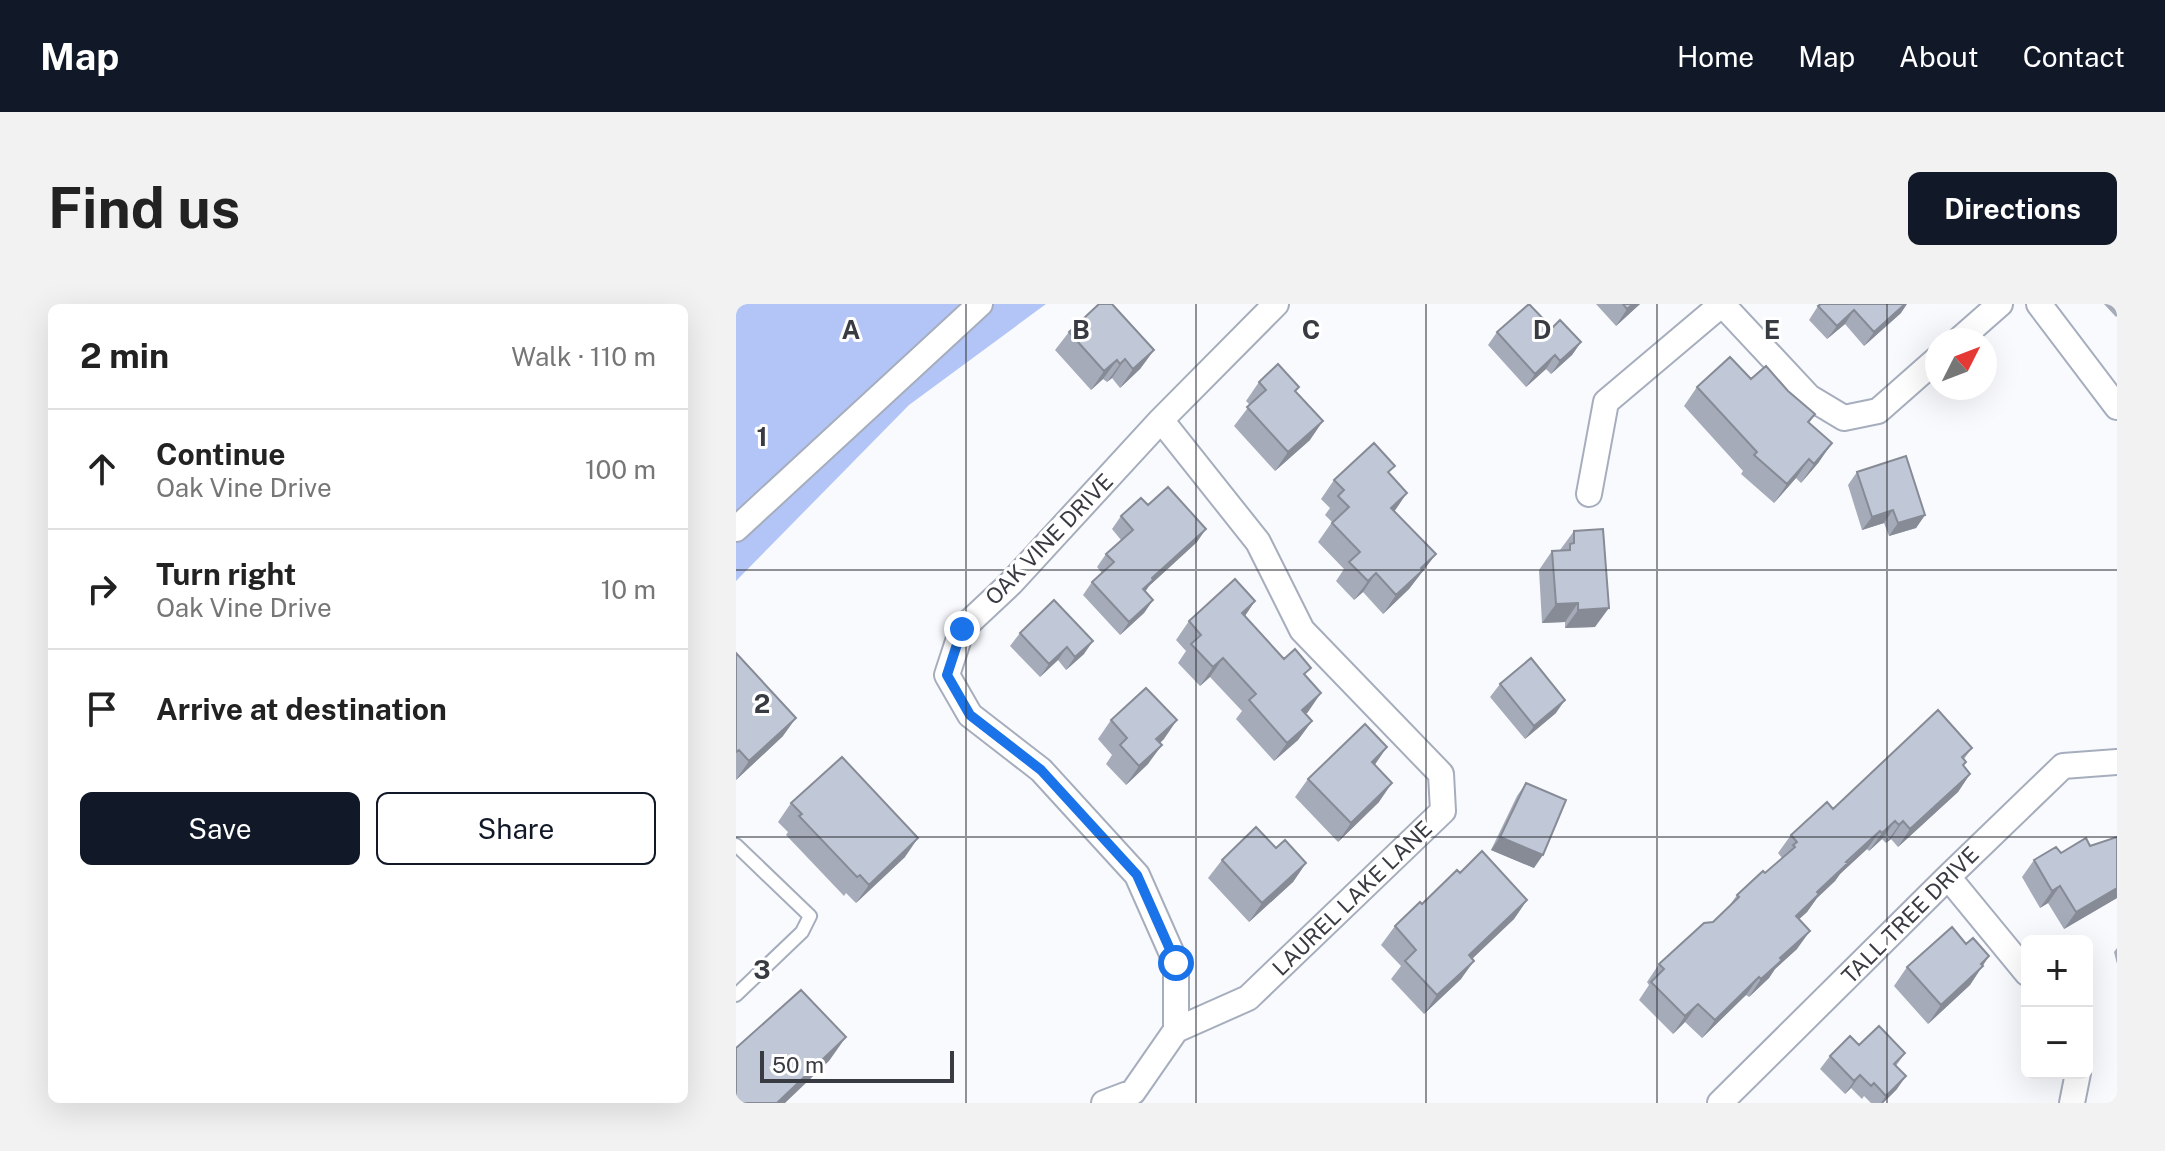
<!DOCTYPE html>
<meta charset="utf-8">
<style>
body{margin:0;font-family:"Public Sans",sans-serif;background:#f2f2f2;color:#222}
.controls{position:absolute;right:24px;bottom:24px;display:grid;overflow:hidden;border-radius:12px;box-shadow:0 8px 32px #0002}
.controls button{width:72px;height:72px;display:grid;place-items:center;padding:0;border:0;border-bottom:2px solid #e0e0e0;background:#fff;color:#222;font:40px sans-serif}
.compass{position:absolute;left:1189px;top:24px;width:72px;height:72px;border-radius:50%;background:#fff;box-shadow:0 8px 32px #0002;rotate:48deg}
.scale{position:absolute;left:24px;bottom:20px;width:194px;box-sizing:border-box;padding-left:8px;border:4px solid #393b42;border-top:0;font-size:22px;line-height:28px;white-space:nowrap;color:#393b42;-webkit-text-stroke:6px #fff;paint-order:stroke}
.stop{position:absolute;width:24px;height:24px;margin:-18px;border:6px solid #1a73e8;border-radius:50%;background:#fff}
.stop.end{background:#1a73e8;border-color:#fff;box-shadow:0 2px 8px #0008}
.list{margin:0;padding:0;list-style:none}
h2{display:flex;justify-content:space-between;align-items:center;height:104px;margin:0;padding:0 32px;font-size:34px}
h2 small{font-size:26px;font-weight:400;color:#767676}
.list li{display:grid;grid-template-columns:52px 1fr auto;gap:24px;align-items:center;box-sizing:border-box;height:120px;padding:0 32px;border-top:2px solid #e0e0e0}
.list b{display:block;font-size:30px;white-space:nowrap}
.list p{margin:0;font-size:26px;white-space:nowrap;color:#767676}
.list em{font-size:26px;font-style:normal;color:#767676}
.actions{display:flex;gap:16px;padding:24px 32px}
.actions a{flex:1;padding:18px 0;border:2px solid #111827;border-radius:12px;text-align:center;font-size:28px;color:#111827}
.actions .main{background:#111827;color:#fff}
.icon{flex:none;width:44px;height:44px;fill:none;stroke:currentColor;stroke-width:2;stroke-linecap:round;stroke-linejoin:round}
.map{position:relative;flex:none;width:1381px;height:799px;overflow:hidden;border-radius:12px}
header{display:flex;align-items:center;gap:48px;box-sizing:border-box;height:112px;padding:0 40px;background:#111827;color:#fff}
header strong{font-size:38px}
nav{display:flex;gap:44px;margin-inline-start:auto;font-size:28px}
.intro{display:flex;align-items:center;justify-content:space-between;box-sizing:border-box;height:192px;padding:0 48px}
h1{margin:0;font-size:56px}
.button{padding:20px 36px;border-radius:12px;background:#111827;color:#fff;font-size:28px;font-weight:700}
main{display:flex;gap:48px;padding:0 48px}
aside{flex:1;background:#fff;border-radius:12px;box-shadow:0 8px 32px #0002}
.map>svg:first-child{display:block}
</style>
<header>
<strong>Map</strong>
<nav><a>Home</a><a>Map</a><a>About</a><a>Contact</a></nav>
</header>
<div class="intro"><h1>Find us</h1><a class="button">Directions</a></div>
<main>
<aside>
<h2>2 min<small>Walk · 110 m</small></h2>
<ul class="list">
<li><svg class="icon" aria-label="ahead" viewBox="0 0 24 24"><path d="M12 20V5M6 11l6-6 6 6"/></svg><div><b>Continue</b><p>Oak Vine Drive</p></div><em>100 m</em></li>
<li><svg class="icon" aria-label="right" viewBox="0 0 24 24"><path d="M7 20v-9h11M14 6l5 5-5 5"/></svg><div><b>Turn right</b><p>Oak Vine Drive</p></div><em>10 m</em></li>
<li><svg class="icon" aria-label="arrive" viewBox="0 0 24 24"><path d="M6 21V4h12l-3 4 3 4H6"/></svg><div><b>Arrive at destination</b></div></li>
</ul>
<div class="actions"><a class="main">Save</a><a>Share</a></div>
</aside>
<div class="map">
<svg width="1381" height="799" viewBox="0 0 1381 799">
<rect width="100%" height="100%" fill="#f9fafe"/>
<path fill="#b2c5f6" d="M0,0H310L173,101L0,277Z"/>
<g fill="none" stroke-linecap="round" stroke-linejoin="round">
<g stroke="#a6adbd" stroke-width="16">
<path id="lane" d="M0,541L74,612L66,628L0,691"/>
</g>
<g stroke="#a6adbd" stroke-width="28">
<path id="street" d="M986,0L1073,93L1108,114L1142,107L1201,55
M1303,0L1381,103
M1223,36L1264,0
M853,190L870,98L986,0
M0,225L244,0
M1212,573L1291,669
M440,726V659L401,571L305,466L234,411L211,371L226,325L275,279L425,116L540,0
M368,799L397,788L440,726L512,694L707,507L705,470L566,326L522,238L425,116
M984,799L1212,573L1327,462L1381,458
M1336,799L1342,769"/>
</g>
<use href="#lane" stroke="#fff" stroke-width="12"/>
<use href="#street" stroke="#fff" stroke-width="24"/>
</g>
<path fill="#a5abb9" d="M860,0H904L880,22Z
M1368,0H1381V12L1380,13Z
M1082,2L1165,9L1128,42L1109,20L1091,35L1073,16Z
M816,24L845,38L836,51L815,70L810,65L790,83L752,41L761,28Z
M333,28L418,46L404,65L384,84L376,74L371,78L367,75L355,86L319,46Z
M1015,75L1052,87L1079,110L1073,119L1083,158L1065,179L1060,174L1038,199L1005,170L1007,167L948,102L961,83Z
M523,78L560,88L574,136L539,167L498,122L514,101L510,97Z
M1121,168L1189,211L1180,224L1153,232L1148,219L1126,226L1112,181Z
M653,170L658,207L700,250L673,285L647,310L627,288L618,296L600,277L608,265L582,238L596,218L589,211L594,204L585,195L598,176Z
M412,201L461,238L413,282L409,288L417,296L408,309L384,331L347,291L356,278L366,269L361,263L370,250L385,236L376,225L385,212Z
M838,227L859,323L829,324V318L806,319L803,266L816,247L824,246Z
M318,296L348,350L330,366L322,356L304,373L274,342L284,329Z
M519,297L509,312L548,355L570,372L572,408L569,410L576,417L562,436L538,457L500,415L506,407L474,373L464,382L442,359L450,347L440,336L453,317Z
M0,349L47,432L0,476Z
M764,380L820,409L789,435L754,393Z
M375,416L428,435L424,439L412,460L390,481L370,460L376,451L362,435Z
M1236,444L1228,455L1227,462L1234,470L1222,488L1162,543L1155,535L1150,539L1146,535L1133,547L1131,545L1104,570L1099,577L1081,594L1071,608L1063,615L1061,645L1039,665L1033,674L1013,693L1010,691L966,734L949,718L937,730L903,696L913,681L911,678L923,660L977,618L991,605L1001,591L1029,569L1046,554L1042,549L1055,531L1097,505Z
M638,461L643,498L602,538L559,493L572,475Z
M790,479L798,564L755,546L781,492Z
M55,499L169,553L120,599L110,589L108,592L50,531L52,528L42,518Z
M540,544L570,559L557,578L513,618L472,574L486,556Z
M1325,549L1381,594L1328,625L1312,599L1304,604L1286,573L1298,556Z
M724,569L791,596L778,615L736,655L725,675L688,710L655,675L665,662L645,641L659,622Z
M1230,640L1253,652L1234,681L1192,720L1158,682L1171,663Z
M1381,644V660L1378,648Z
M1123,741L1169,749L1160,762L1161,785L1147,799H1135L1128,792L1126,795L1115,784L1109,790L1084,765L1094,752Z"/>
<path fill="#868b96" d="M897,0H904L880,22L891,5Z
M1169,0H1171L1165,9L1128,42L1138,28Z
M1118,6L1109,20L1091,35L1101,22Z
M845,38L836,51L815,70L824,57Z
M418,46L404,65L384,84L397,65Z
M819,51L810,65L790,83L799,70Z
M389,55L376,74L371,78L384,60Z
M381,56L367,75L355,86L368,67Z
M587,117L574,136L539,167L552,148Z
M1096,139L1083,158L1065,179L1078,160Z
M1073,155L1060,174L1038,199L1051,180Z
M671,189L658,208L655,204Z
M1157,206L1148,219L1126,226L1136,213Z
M1189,211L1180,224L1153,232L1162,219Z
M470,225L461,238L413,282L408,289L407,285L416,274Z
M700,250L673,285L647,310L660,291L685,264Z
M640,269L627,288L618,296L632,277Z
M417,296L408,309L384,331L393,318Z
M519,297L506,316V309Z
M842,299L829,318L806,319L820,300Z
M873,304L859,323L829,324L842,306Z
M357,337L348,350L330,366L339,353Z
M331,343L322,356L304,373L313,360Z
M487,354L474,373L464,382L477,363Z
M585,389L572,408L553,425L566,406Z
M829,396L820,409L789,435L798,422Z
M60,414L47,432L0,476L13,457Z
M441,416L428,435L407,454L420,435Z
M576,417L562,436L538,457L551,439Z
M426,441L412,460L390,481L403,462Z
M651,443L638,462L636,458Z
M1234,470L1222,488L1162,543L1174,525Z
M656,479L643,498L602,538L615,519Z
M1159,517L1146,535L1133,547L1146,529Z
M1167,517L1155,535L1150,539L1163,521Z
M1144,527L1131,545L1104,570L1099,577L1081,594L1071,608L1047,630L1060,612L1081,588Z
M764,533L807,551L798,564L755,546Z
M182,534L169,553L120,599L133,581Z
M570,559L557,578L513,618L526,599Z
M1324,582L1312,599L1304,604L1316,587Z
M1381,584V594L1328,625L1340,608Z
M791,596L778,615L720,670L733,651Z
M1074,627L1061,645L1039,665L1033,674L1013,693L1025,675L1044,654Z
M1253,652L1234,681L1192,720L1205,701Z
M738,657L725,675L688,710L701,691Z
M1023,673L1010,691L966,734L979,716Z
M962,700L949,718L937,730L949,712Z
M110,733L93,757L49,799H41Z
M1124,771L1115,784L1109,790L1118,777Z
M1170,772L1161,785L1147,799H1145L1150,792Z"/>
<path fill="#c0c7d7" stroke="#868b96" stroke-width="2" d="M363,0H376L418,46L397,65L389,55L384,60L381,56L368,67L333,28Z
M793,0L816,24L824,16L845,38L824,57L819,51L799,70L761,28Z
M887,0H897L891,5Z
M1085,0H1169L1138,28L1118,6L1101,22L1082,2Z
M994,53L1015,75L1030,62L1052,87L1079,110L1072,118L1096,139L1078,160L1073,155L1051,180L1018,151L1021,148L961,83Z
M542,60L563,83L559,87L587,117L552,148L511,103L530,86L523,78Z
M638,139L659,162L652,168L671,189L655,204L700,250L685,264L687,266L660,291L640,269L632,277L613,258L624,248L596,219L613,203L602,192L608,186L598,176Z
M1170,152L1189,211L1162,219L1157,206L1136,213L1121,168Z
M432,183L470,225L416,274L417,276L407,285L417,296L393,318L356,278L378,258L370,250L397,226L385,212L405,194L412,201Z
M867,225L873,304L842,306V299L820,300L816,247L834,246V240L838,239V227Z
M499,275L519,297L506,309L548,355L559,345L575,364L568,370L585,389L566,406L576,417L551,439L513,396L520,390L487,354L477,363L455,340L465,331L453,317Z
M318,296L357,337L339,353L331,343L313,360L284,329Z
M0,349L60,414L13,457L3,446L0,448Z
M795,354L829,396L798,422L764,380Z
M410,384L441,416L420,435L426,441L403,462L384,441L391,434L375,416Z
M1202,406L1236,444L1226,453L1230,458L1227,461L1234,470L1174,525L1167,517L1163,521L1159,517L1146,529L1144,527L1110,558L1112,559L1081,588L1083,590L1060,612L1074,627L1044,654L1046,656L1025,675L1023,673L979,716L962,700L949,712L915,678L928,665L923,660L968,619L977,618L1003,593L1001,591L1027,567L1029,569L1059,543L1057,541L1061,538L1055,531L1091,498L1097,505Z
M629,420L651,443L636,458L656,479L615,519L572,475Z
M106,453L182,534L133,581L124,571L121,573L63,512L66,510L55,499Z
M790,479L830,496L807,551L764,533Z
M520,523L540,544L549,536L570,559L526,599L486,556Z
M1381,533V584L1340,608L1324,582L1316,587L1298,556L1320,543L1325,549L1350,534L1354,542Z
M746,547L791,596L733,651L738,657L701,691L669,657L680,646L659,622L684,598L686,600L721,566L724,569Z
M1216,623L1230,640L1237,634L1253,652L1245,660L1247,662L1205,701L1171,663Z
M65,686L110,733L41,799H0V744Z
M1143,722L1169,749L1158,760L1170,772L1150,792L1138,779L1135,782L1124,771L1118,777L1094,752L1114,732L1123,741Z"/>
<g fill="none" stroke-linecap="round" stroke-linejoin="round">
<path stroke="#1a73e8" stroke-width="10" d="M226,325L211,371L234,411L305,466L401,571L440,659"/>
</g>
<path fill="none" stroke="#393b42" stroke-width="2" stroke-opacity="0.55" d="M230,0V799M460,0V799M690,0V799M921,0V799M1151,0V799M0,266H1381M0,533H1381"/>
<g text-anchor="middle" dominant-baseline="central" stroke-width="6" stroke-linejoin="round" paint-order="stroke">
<g font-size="22" fill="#393b42" stroke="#fff">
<text transform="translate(313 235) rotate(-46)">OAK VINE DRIVE</text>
<text transform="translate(616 594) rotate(-44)">LAUREL LAKE LANE</text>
<text transform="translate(1174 611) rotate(-45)">TALL TREE DRIVE</text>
</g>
</g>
<g font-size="26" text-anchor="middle" font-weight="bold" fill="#393b42" stroke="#fff" stroke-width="6" stroke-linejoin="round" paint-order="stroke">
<text x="115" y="35">A</text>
<text x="345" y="35">B</text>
<text x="575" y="35">C</text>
<text x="806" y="35">D</text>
<text x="1036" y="35">E</text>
<text x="26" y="142">1</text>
<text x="26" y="409">2</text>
<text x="26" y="675">3</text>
</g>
</svg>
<div class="controls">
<button>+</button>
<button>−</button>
</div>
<svg class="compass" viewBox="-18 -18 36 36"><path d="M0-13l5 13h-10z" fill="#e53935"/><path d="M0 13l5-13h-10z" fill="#767676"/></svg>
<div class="scale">50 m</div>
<div class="stop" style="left:440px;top:659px"></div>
<div class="stop end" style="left:226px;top:325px"></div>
</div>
</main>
